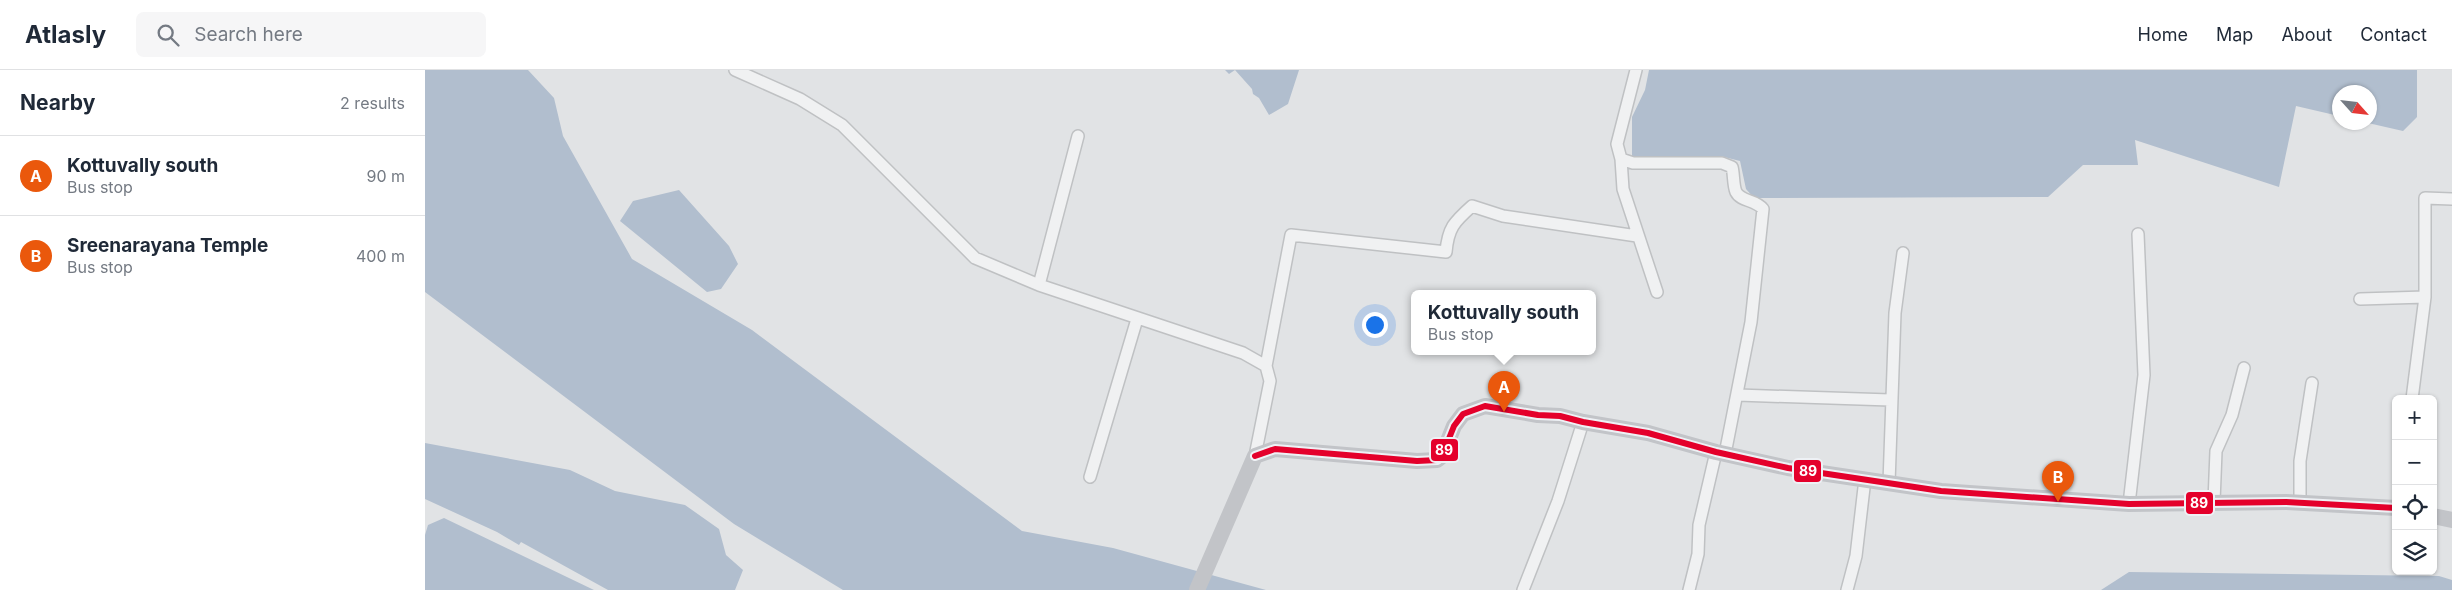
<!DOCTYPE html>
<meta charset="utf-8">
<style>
body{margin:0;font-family:Inter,sans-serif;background:#f6f6f7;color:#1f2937}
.controls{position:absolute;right:15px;bottom:15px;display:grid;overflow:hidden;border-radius:8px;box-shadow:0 1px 4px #0004}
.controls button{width:45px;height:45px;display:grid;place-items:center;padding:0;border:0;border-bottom:1px solid #e0e1e3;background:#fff;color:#1f2937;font:25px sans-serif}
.compass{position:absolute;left:1907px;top:15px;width:45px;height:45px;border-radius:50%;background:#fff;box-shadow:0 1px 4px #0004;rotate:117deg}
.you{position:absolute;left:949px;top:254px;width:18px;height:18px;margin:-12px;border:4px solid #fff;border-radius:50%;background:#1a73e8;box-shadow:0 0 0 8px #1a73e833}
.badge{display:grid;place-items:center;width:32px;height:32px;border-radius:50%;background:#ea580c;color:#fff;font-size:16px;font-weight:700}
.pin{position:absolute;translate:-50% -41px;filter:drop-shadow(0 1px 2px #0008)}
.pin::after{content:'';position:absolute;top:26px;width:18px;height:15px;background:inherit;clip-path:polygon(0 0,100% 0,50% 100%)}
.popup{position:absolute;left:986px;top:220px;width:185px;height:65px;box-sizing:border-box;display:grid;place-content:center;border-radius:8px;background:#fff;filter:drop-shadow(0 1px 4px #0005);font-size:16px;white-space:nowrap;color:#747a83}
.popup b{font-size:19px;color:#1f2937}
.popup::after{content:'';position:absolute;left:50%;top:100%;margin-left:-10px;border:10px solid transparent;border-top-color:#fff}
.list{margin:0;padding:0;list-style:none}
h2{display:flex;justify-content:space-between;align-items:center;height:65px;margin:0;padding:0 20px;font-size:21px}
h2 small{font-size:16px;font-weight:400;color:#747a83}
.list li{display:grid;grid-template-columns:32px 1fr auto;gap:15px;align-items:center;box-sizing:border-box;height:80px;padding:0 20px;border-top:1px solid #e0e1e3}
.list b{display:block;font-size:19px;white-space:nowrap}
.list p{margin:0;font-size:16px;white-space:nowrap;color:#747a83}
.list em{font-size:16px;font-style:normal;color:#747a83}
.icon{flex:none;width:28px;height:28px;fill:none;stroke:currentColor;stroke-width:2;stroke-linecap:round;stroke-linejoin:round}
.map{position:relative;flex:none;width:2027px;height:520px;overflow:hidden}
header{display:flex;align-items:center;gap:30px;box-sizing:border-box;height:70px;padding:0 25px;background:#fff;border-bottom:1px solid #e0e1e3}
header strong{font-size:24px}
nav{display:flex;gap:28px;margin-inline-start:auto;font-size:18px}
.search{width:350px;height:45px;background:#f6f6f7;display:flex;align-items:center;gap:12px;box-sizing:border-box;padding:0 18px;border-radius:8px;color:#747a83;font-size:19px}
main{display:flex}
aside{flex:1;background:#fff}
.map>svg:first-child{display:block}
</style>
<header>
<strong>Atlasly</strong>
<div class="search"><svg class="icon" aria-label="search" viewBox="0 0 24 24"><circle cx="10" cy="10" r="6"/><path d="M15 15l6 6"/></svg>Search here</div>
<nav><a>Home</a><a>Map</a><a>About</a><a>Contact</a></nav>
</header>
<main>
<aside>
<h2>Nearby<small>2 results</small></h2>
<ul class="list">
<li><span class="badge">A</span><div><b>Kottuvally south</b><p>Bus stop</p></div><em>90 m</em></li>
<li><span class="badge">B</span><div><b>Sreenarayana Temple</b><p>Bus stop</p></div><em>400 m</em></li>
</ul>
</aside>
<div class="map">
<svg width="2027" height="520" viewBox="0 0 2027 520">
<rect width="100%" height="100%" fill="#e1e3e5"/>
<path fill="#b1bece" d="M0,0H103L129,28L138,66L207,189L327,260L597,461L688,478L841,520H418L309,454L0,222Z
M800,0H874L863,34L844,45L834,28L828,24L827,19L810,0L804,4Z
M1224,0H1992V47L1978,61L1943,53L1944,52V22H1914V46L1871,36L1854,117L1710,70L1713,95H1658L1623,127L1329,128L1321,119L1315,91L1295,86H1207V47L1220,20Z
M254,120L304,176L313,194L296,219L282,222L195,151L208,131Z
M0,373L145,400L190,421L260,435L294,459L301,485L318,500L310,520H183L96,472L94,475L72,462L0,429Z
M19,448L169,520H0V465L3,455Z
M1704,502L2014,506L2027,510V520H1676Z"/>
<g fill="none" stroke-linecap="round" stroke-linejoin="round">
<g stroke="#bfc1c3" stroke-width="14">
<path id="minor" d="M310,0L375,29L417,55L550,188L614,215L818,283L841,296L845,311L830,386
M1211,0L1192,74L1196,89L1208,93H1297L1307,97C1309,104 1308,115 1311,122C1316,132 1330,129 1338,139L1326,252L1300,384
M1196,89L1198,119L1232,222
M614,215L653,66
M1935,229L2000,227
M841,296L866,165L1021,182C1023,158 1029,152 1047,136L1078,146L1212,166
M1313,325L1465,330
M1987,329L2000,227V128L2027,129
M665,407L712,249
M1464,413L1470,243L1478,183
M1789,432L1791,381L1807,345L1819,298
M1875,432V391L1887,313
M1704,434L1719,305L1713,164
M1098,520L1133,431L1158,352
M1264,520L1273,484L1274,455L1291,382
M1422,520L1431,486L1440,409"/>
</g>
<use href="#minor" stroke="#f0f1f2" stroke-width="11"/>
<path stroke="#c2c4c8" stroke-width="16" d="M2008,446L2027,450
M772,520L830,386L850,379L992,391L1012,390L1017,386L1029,356L1038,344L1060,336L1113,345L1135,346L1158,352L1223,363L1291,382L1363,398L1516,421L1704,434L1861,432L1971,438"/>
<g stroke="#eef1f5" stroke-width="10">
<path id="bus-1" d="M830,386L850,379L992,391L1012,390L1017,386L1029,356L1038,344L1060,336L1113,345L1135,346L1158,352L1223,363L1291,382L1363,398L1516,421L1704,434L1861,432L1971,438"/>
</g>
<use href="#bus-1" stroke="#e4002b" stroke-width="6"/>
</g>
<g stroke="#eef1f5" stroke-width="2">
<rect x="1005" y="368" width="29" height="24" rx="5" fill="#e4002b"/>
<rect x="1368" y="389" width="29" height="24" rx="5" fill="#e4002b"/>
<rect x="1760" y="421" width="29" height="24" rx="5" fill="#e4002b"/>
</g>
<g font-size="14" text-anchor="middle" font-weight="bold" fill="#fff">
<text x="1019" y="385">89</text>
<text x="1383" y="406">89</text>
<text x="1774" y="438">89</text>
</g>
</svg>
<div class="controls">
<button>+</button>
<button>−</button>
<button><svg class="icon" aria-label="locate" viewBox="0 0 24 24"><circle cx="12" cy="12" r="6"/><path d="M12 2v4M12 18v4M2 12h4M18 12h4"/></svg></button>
<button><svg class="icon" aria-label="layers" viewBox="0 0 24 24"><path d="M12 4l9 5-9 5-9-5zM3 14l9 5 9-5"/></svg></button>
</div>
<svg class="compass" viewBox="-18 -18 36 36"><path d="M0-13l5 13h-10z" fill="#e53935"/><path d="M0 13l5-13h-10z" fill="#747a83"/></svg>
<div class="you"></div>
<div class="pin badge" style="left:1079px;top:342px">A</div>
<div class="popup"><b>Kottuvally south</b>Bus stop</div>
<div class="pin badge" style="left:1633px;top:432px">B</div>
</div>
</main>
